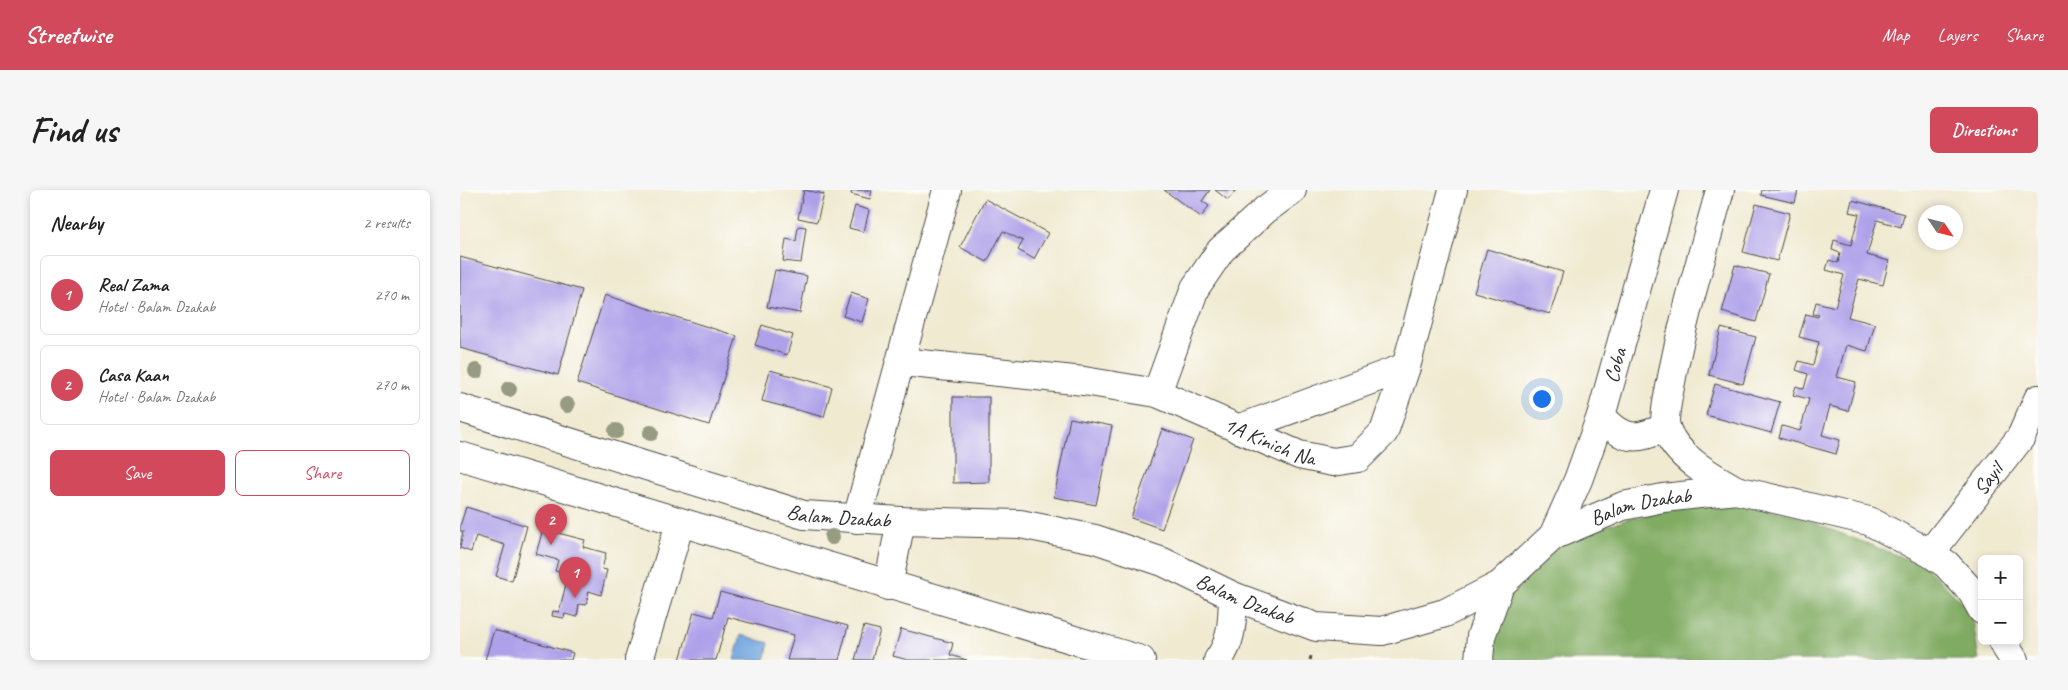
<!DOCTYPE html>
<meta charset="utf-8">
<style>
body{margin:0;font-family:Caveat,sans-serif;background:#f6f6f6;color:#222}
.controls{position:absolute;right:15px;bottom:15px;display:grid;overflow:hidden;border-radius:8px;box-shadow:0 2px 8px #0003}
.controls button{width:45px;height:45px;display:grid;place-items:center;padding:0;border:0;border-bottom:1px solid #e0e0e0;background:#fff;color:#222;font:25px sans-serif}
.compass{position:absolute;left:1458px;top:15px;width:45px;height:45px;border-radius:50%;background:#fff;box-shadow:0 2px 8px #0003;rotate:125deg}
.you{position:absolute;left:1081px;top:208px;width:18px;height:18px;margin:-12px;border:4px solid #fff;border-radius:50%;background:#1a73e8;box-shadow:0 0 0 8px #1a73e833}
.badge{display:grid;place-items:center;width:32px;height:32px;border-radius:50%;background:#d1495b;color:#fff;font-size:16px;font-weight:700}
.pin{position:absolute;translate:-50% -41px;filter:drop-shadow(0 1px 2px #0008)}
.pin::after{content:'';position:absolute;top:26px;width:18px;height:15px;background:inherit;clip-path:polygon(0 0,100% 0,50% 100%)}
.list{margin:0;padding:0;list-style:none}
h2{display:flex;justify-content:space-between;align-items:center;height:65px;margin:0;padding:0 20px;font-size:21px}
h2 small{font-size:16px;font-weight:400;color:#767676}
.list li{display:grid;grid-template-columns:32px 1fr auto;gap:15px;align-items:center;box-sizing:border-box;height:80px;margin:0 10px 10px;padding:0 10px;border:1px solid #e0e0e0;border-radius:8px}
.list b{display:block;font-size:19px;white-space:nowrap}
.list p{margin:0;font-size:16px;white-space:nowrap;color:#767676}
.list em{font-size:16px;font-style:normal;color:#767676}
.actions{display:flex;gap:10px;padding:15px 20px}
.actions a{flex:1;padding:11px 0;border:1px solid #d1495b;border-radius:8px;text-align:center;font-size:18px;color:#d1495b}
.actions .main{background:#d1495b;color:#fff}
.map{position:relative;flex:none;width:1578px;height:470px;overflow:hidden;border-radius:8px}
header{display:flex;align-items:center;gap:30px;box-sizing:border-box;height:70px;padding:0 25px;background:#d1495b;color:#fff}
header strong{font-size:24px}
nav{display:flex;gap:28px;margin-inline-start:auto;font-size:18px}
.intro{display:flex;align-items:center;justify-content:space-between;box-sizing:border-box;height:120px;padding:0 30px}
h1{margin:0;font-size:35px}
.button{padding:12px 22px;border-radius:8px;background:#d1495b;color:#fff;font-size:18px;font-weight:700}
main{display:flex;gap:30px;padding:0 30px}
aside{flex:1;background:#fff;border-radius:8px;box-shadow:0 2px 8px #0003}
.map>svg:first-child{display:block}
</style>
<header>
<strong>Streetwise</strong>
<nav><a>Map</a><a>Layers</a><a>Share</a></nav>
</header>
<div class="intro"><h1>Find us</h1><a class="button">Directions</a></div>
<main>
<aside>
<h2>Nearby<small>2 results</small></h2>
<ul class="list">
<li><span class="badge">1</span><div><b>Real Zama</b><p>Hotel · Balam Dzakab</p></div><em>270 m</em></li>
<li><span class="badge">2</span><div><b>Casa Kaan</b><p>Hotel · Balam Dzakab</p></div><em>270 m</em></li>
</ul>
<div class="actions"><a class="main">Save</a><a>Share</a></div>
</aside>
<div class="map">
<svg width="1578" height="470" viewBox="0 0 1578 470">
<rect width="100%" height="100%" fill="#fdfcf7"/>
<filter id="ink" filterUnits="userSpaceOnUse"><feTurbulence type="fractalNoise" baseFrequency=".02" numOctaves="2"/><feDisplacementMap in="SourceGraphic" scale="10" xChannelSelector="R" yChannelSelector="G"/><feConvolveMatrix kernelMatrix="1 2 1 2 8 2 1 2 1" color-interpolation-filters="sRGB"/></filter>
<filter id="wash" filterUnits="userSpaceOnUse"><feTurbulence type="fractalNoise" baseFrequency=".0096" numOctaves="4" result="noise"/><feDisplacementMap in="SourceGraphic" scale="20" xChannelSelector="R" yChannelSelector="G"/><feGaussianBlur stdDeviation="1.12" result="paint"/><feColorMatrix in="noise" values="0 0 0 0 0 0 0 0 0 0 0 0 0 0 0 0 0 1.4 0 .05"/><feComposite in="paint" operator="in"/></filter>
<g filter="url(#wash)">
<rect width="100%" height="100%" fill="#f0ead1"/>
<path fill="#80ab62" stroke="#566b46" d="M1228,315H1271L1326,322L1465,376L1512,422L1519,470H1027L1044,402L1100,349L1169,329Z"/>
<path fill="#74a7e0" stroke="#506986" d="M281,445L309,453L305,470H274Z"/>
<g id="blocks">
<path fill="#aea1ea" d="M344,0L364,4L357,32L338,28Z
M392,0H412L410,9L391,4Z
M704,0H750L742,11L749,16L741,27Z
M755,0H776L768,10Z
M1302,0H1338L1335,13L1301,5Z
M525,9L588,43L574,69L558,60L563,51L543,41L527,72L500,57Z
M1392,10L1444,24L1441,37L1417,30L1407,65L1429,71L1423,95L1399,89L1388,127L1415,134L1407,161L1386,155L1377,187L1396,192L1388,221L1370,216L1362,245L1380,250L1376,264L1319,248L1322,236L1340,241L1349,209L1333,205L1336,196L1344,199L1348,184L1336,180L1339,171L1353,175L1359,152L1339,147L1346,124L1358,127L1359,125L1353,124L1356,112L1375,117L1384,85L1366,80L1369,70L1378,73L1380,63L1372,60L1374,50L1391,55L1399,24L1389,22Z
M1296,14L1330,23L1317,71L1283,62Z
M395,16L409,20L404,42L389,38Z
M338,36L346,37L341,73L323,71L326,49L336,51Z
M1027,59L1103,82L1090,124L1014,102Z
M0,67L122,100L98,185L0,158Z
M1275,75L1309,84L1296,132L1262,122Z
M315,80L347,86L340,123L307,117Z
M391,103L409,109L402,132L383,126Z
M145,105L277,146L249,235L117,193Z
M302,135L333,145L327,165L295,155Z
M1261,138L1296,147L1283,194L1249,185Z
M310,180L372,197L364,227L302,211Z
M1255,194L1320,212L1311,243L1246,225Z
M493,207H529V292L493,293Z
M610,228L652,236L636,315L594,307Z
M702,239L733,250L702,339L671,328Z
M6,317L67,336L52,391L36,386L45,355L16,346L11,362L0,358L3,341H0V336Z
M83,339L125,350L123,357L146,363L142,379L147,380L141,405L129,401L126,415L119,414L117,427L105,424L104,428L92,426L93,421L99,422L107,390L103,389L104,383L95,381L98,370L76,364Z
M260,402L388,436L379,470H327L334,445L268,427L256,470H220L234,422L253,427Z
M404,436L420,440L412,470H395Z
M441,439L493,453L490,465L507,470H448L433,466Z
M34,440L113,463L111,470H25Z"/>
</g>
</g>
<g filter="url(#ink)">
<use href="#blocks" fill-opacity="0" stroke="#494844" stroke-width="1"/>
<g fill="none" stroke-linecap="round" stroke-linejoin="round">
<g stroke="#494844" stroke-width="30">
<g id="street">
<path d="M1260,0C1243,64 1223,127 1211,192C1209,203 1203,228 1206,238C1216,267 1251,286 1276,300"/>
<path id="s1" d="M442,172L624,191L697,203L839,265L873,272L898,268L924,242L946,177L993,0"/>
<path d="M697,203L735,98L761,60L805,20L832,0"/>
<path id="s2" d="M0,218L344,325L441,331L560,334L635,349L703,372L773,406L856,437L922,441L985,423L1040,395L1093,346L1163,316L1203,308L1276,300L1409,331L1470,363L1486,374L1512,402L1522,420"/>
<path d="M1141,226C1164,251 1175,251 1206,237"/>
<path d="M778,239L946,177"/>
<path d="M0,266L681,470"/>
<path d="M397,329L487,0"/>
<path id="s3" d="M1093,346L1118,290L1141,226L1204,0"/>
<path id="s4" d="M1470,363L1561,247L1578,209"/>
<path d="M428,396L441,331"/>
<path d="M1542,451L1554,470"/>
<path d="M179,470L220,333"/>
<path d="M758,470C773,450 772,430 773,406"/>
<path d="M1019,470L1021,446L1040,395"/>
</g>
</g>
<path stroke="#494844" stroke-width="3" stroke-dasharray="4 4" stroke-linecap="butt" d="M850,470L852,463"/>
<use href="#street" stroke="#fff" stroke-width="28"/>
</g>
<g fill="#979b81">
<circle cx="16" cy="181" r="8"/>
<circle cx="49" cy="199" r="8"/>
<circle cx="107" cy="215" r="8"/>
<circle cx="156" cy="241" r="8"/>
<circle cx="191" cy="243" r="8"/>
<circle cx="372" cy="347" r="8"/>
</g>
</g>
<g text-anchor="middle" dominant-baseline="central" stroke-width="4" stroke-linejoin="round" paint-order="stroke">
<g font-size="21" fill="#2b2b2b" stroke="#fdfcf7">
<text stroke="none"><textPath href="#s3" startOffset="182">Coba</textPath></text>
<text stroke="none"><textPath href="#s1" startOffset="380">1A Kinich Na</textPath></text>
<text stroke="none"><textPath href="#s4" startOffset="94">Sayil</textPath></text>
<text stroke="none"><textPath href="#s2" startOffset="1250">Balam Dzakab</textPath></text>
<text stroke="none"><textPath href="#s2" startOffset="395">Balam Dzakab</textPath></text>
<text stroke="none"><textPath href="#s2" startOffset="815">Balam Dzakab</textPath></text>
</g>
</g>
</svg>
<div class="controls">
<button>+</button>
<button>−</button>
</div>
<svg class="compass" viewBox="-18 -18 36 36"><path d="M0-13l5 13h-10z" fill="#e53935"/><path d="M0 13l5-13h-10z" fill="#767676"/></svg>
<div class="you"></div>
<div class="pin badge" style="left:115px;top:408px">1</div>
<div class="pin badge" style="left:91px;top:355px">2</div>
</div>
</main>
